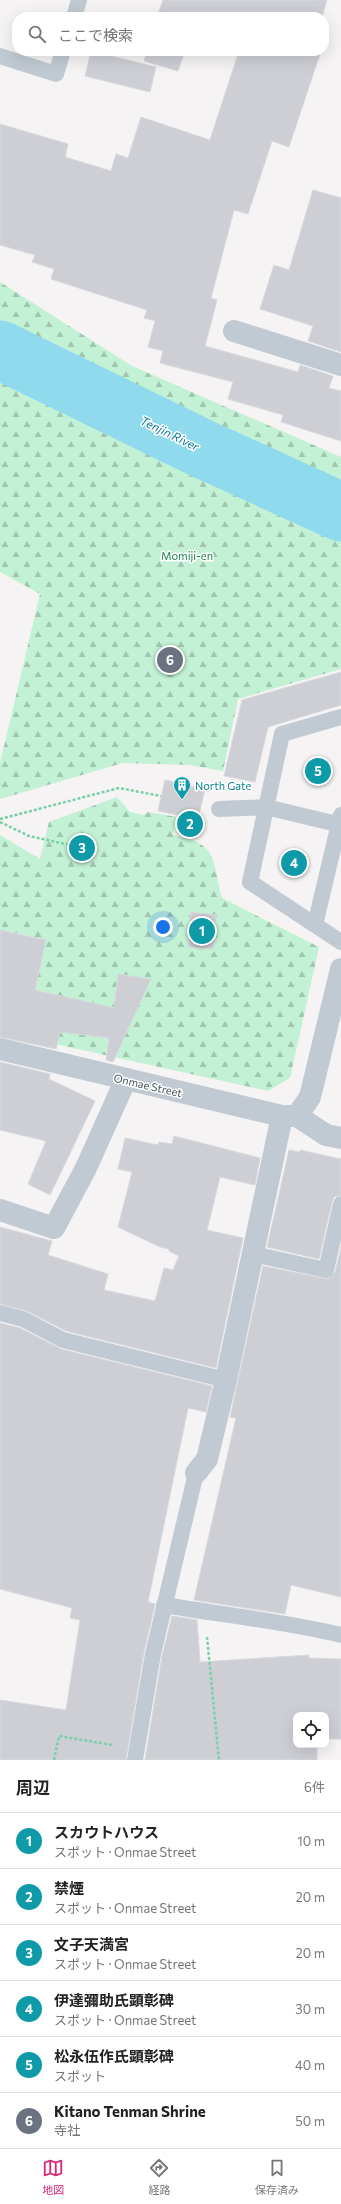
<!DOCTYPE html>
<html lang="ja">
<meta charset="utf-8">
<style>
body{margin:0;font-family:Commissioner,"Noto Sans JP",sans-serif;background:#f6f6f6;color:#222}
.controls{position:absolute;right:12px;bottom:12px;display:grid;overflow:hidden;border-radius:8px;box-shadow:0 4px 16px #0002}
.controls button{width:36px;height:36px;display:grid;place-items:center;padding:0;border:0;border-bottom:1px solid #e0e0e0;background:#fff;color:#222;font:20px sans-serif}
.you{position:absolute;left:163px;top:927px;width:14px;height:14px;margin:-10px;border:3px solid #fff;border-radius:50%;background:#1a73e8;box-shadow:0 0 0 6px #1a73e833}
.badge{display:grid;place-items:center;width:26px;height:26px;border-radius:50%;background:#db2777;color:#fff;font-size:13px;font-weight:700}
.pin{position:absolute;translate:-50% -50%;border:2px solid #fff;box-shadow:0 1px 4px #0006}
.list{margin:0;padding:0;list-style:none}
h2{display:flex;justify-content:space-between;align-items:center;height:52px;margin:0;padding:0 16px;font-size:17px}
h2 small{font-size:13px;font-weight:400;color:#767676}
.list li{display:grid;grid-template-columns:26px 1fr auto;gap:12px;align-items:center;box-sizing:border-box;height:56px;padding:0 16px;border-top:1px solid #e0e0e0}
.list b{display:block;font-size:15px;white-space:nowrap}
.list p{margin:0;font-size:13px;white-space:nowrap;color:#767676}
.list em{font-size:13px;font-style:normal;color:#767676}
.icon{flex:none;width:22px;height:22px;fill:none;stroke:currentColor;stroke-width:2;stroke-linecap:round;stroke-linejoin:round}
.map{position:relative;flex:none;width:341px;height:1760px;overflow:hidden}
.search{position:absolute;background:#fff;box-shadow:0 4px 16px #0002;left:12px;right:12px;top:12px;height:44px;display:flex;align-items:center;gap:10px;box-sizing:border-box;padding:0 14px;border-radius:16px;color:#767676;font-size:15px}
.sheet{height:388px;background:#fff}
nav{display:flex;justify-content:space-around;align-items:center;box-sizing:border-box;height:56px;border-top:1px solid #e0e0e0;background:#fff;font-size:11px;color:#767676}
nav a{display:grid;justify-items:center;gap:2px}
nav .on{color:#db2777}
.map>svg:first-child{display:block}
</style>
<div class="map">
<svg width="341" height="1760" viewBox="0 0 341 1760">
<defs>
<pattern id="forest-firs" width="22" height="20" patternUnits="userSpaceOnUse"><rect width="22" height="20" fill="#c3f1d5"/><path d="M5 1l3.5 6h-7zM16 11l3.5 6h-7z" fill="#a0c6b0"/></pattern>
</defs>
<rect width="100%" height="100%" fill="#f5f3f3"/>
<path fill="url(#forest-firs)" d="M0,282L132,366L341,457V669L238,699L223,771L189,765L123,763L0,799V763L40,594L0,572Z
M117,797L130,812L144,815L148,812L177,817L173,835C218,843 212,859 222,898L319,947L290,1078L268,1091L0,1032V835L40,859L49,822Z"/>
<g fill="none" stroke-linecap="round" stroke-linejoin="round">
<path stroke="#90daee" stroke-width="59" d="M0,350L203,449L341,512"/>
</g>
<path fill="#cdcfd5" stroke="#d7d9de" d="M163,0H327L322,17H212L196,12L195,17H157Z
M91,51L156,67L150,92L85,76Z
M147,51H185L178,71L144,61Z
M239,51H321L289,147L272,141L248,214L234,210L211,298L217,300L205,346L298,372L300,365L333,376L329,388L341,391V441L281,422L283,415L228,399L233,382L160,363L163,351L148,347L155,321L144,318L147,310L51,279L54,269L32,262L35,255L0,245V124L68,144L65,157L111,171L116,154L128,158L141,117L210,140Z
M313,190L341,198V352L308,341L313,326L260,309L274,265L289,270Z
M341,672V705L268,727L255,782L224,776L242,700Z
M165,780L205,789L198,819L158,811Z
M191,912L216,915L213,949L188,947Z
M0,930L46,940L35,990L114,1008L118,974L151,979L113,1062L106,1060L109,1038L60,1032L56,1049L0,1037Z
M0,1062L50,1074L49,1079L95,1101L50,1195L28,1184L46,1141L0,1130Z
M174,1136L260,1158L255,1185L220,1177L207,1230L243,1238L216,1368L66,1331L27,1311L0,1304V1227L52,1241L48,1255L108,1274L104,1290L155,1301L164,1268L173,1270L179,1256L169,1251V1249L160,1247L118,1227L132,1172L118,1169L125,1138L158,1145L159,1142L172,1144Z
M289,1150L300,1152V1150L341,1159V1195L334,1197L332,1202L319,1259L267,1247Z
M341,1247V1597L291,1585L285,1614L194,1600L236,1418L230,1417L263,1266L328,1279L335,1272Z
M0,1323L20,1328L61,1349L212,1386L206,1412L188,1408L148,1602L155,1604V1605L144,1652L126,1760H0V1700L66,1710L80,1620L70,1618L72,1608L0,1589Z
M172,1616L197,1620L200,1662L309,1655V1658L341,1659V1739H326V1715H296V1745H317V1760H145L162,1656Z"/>
<g fill="none" stroke-linecap="round" stroke-linejoin="round">
<path stroke="#7ad0a6" stroke-width="2.5" stroke-dasharray="3 2" stroke-linecap="butt" d="M0,819L119,788L161,796
M0,822L29,836L70,845
M207,1637L219,1760
M54,1760L59,1736L112,1745"/>
<path stroke="#c1cad2" stroke-width="16" d="M74,17L79,0
M0,56L56,74L63,51
M341,717L282,734L250,882L341,942
M219,809L266,807L341,825
M315,925L341,815
M253,1254L326,1270L341,1204
M0,1313L23,1319L63,1340L226,1380
M164,1605C223,1615 283,1621 341,1635
M135,1760L153,1654L196,1473"/>
<path stroke="#c1cad2" stroke-width="22" d="M234,331L341,365
M297,1116L326,1135L341,1138
M0,1210L54,1228L86,1168L126,1079
M196,1473L207,1459L226,1380L282,1116"/>
<path stroke="#c1cad2" stroke-width="22" d="M0,1049L282,1116H297L310,1097L341,969"/>
</g>
<defs>
<g id="building-pin" transform="scale(0.9)"><path d="M0 17L-7.5 6A9.5 9.5 0 1 1 7.5 6Z" fill="#0f9aa8" stroke="#fff"/><path d="M-4-6H4V6H1V3H-1V6H-4ZM-2.5-4.3h1.7v1.8h-1.7ZM.8-4.3h1.7v1.8H.8ZM-2.5-1h1.7V.8h-1.7ZM.8-1h1.7V.8H.8Z" fill="#fff"/></g>
</defs>
<g fill-rule="evenodd">
<use href="#building-pin" x="182" y="785"/>
</g>
<g text-anchor="middle" dominant-baseline="central" stroke-width="3" stroke-linejoin="round" paint-order="stroke">
<g font-size="11" fill="#17864f" stroke="#fff">
<text x="187" y="555">Momiji-en</text>
</g>
<g font-size="11" fill="#0d838f" stroke="#fff" text-anchor="start">
<text x="195" y="785">North Gate</text>
</g>
<g font-size="11" fill="#4a5661" stroke="#fff">
<text transform="translate(148 1085) rotate(13)">Onmae Street</text>
</g>
<g font-size="12" font-style="italic" fill="#0c7c9b" stroke="#fff">
<text transform="translate(170 433) rotate(26)">Tenjin River</text>
</g>
</g>
</svg>
<div class="controls">
<button><svg class="icon" aria-label="locate" viewBox="0 0 24 24"><circle cx="12" cy="12" r="6"/><path d="M12 2v4M12 18v4M2 12h4M18 12h4"/></svg></button>
</div>
<div class="you"></div>
<div class="pin badge" style="left:202px;top:931px;background:#0f9aa8">1</div>
<div class="pin badge" style="left:190px;top:824px;background:#0f9aa8">2</div>
<div class="pin badge" style="left:82px;top:848px;background:#0f9aa8">3</div>
<div class="pin badge" style="left:294px;top:863px;background:#0f9aa8">4</div>
<div class="pin badge" style="left:318px;top:771px;background:#0f9aa8">5</div>
<div class="pin badge" style="left:170px;top:660px;background:#6b7280">6</div>
<div class="search"><svg class="icon" aria-label="search" viewBox="0 0 24 24"><circle cx="10" cy="10" r="6"/><path d="M15 15l6 6"/></svg>ここで検索</div>
</div>
<section class="sheet">
<h2>周辺<small>6件</small></h2>
<ul class="list">
<li><span class="badge" style="background:#0f9aa8">1</span><div><b>スカウトハウス</b><p>スポット · Onmae Street</p></div><em>10 m</em></li>
<li><span class="badge" style="background:#0f9aa8">2</span><div><b>禁煙</b><p>スポット · Onmae Street</p></div><em>20 m</em></li>
<li><span class="badge" style="background:#0f9aa8">3</span><div><b>文子天満宮</b><p>スポット · Onmae Street</p></div><em>20 m</em></li>
<li><span class="badge" style="background:#0f9aa8">4</span><div><b>伊達彌助氏顕彰碑</b><p>スポット · Onmae Street</p></div><em>30 m</em></li>
<li><span class="badge" style="background:#0f9aa8">5</span><div><b>松永伍作氏顕彰碑</b><p>スポット</p></div><em>40 m</em></li>
<li><span class="badge" style="background:#6b7280">6</span><div><b>Kitano Tenman Shrine</b><p>寺社</p></div><em>50 m</em></li>
</ul>
</section>
<nav>
<a class="on"><svg class="icon" aria-label="map" viewBox="0 0 24 24"><path d="M3 6l6-2 6 2 6-2v14l-6 2-6-2-6 2zM9 4v14M15 6v14"/></svg>地図</a>
<a><svg class="icon" aria-label="directions" viewBox="0 0 24 24"><path d="M12 3l9 9-9 9-9-9zM9 14v-3h6M13 9l2 2-2 2"/></svg>経路</a>
<a><svg class="icon" aria-label="saved" viewBox="0 0 24 24"><path d="M7 4h10v16l-5-4-5 4z"/></svg>保存済み</a>
</nav>
